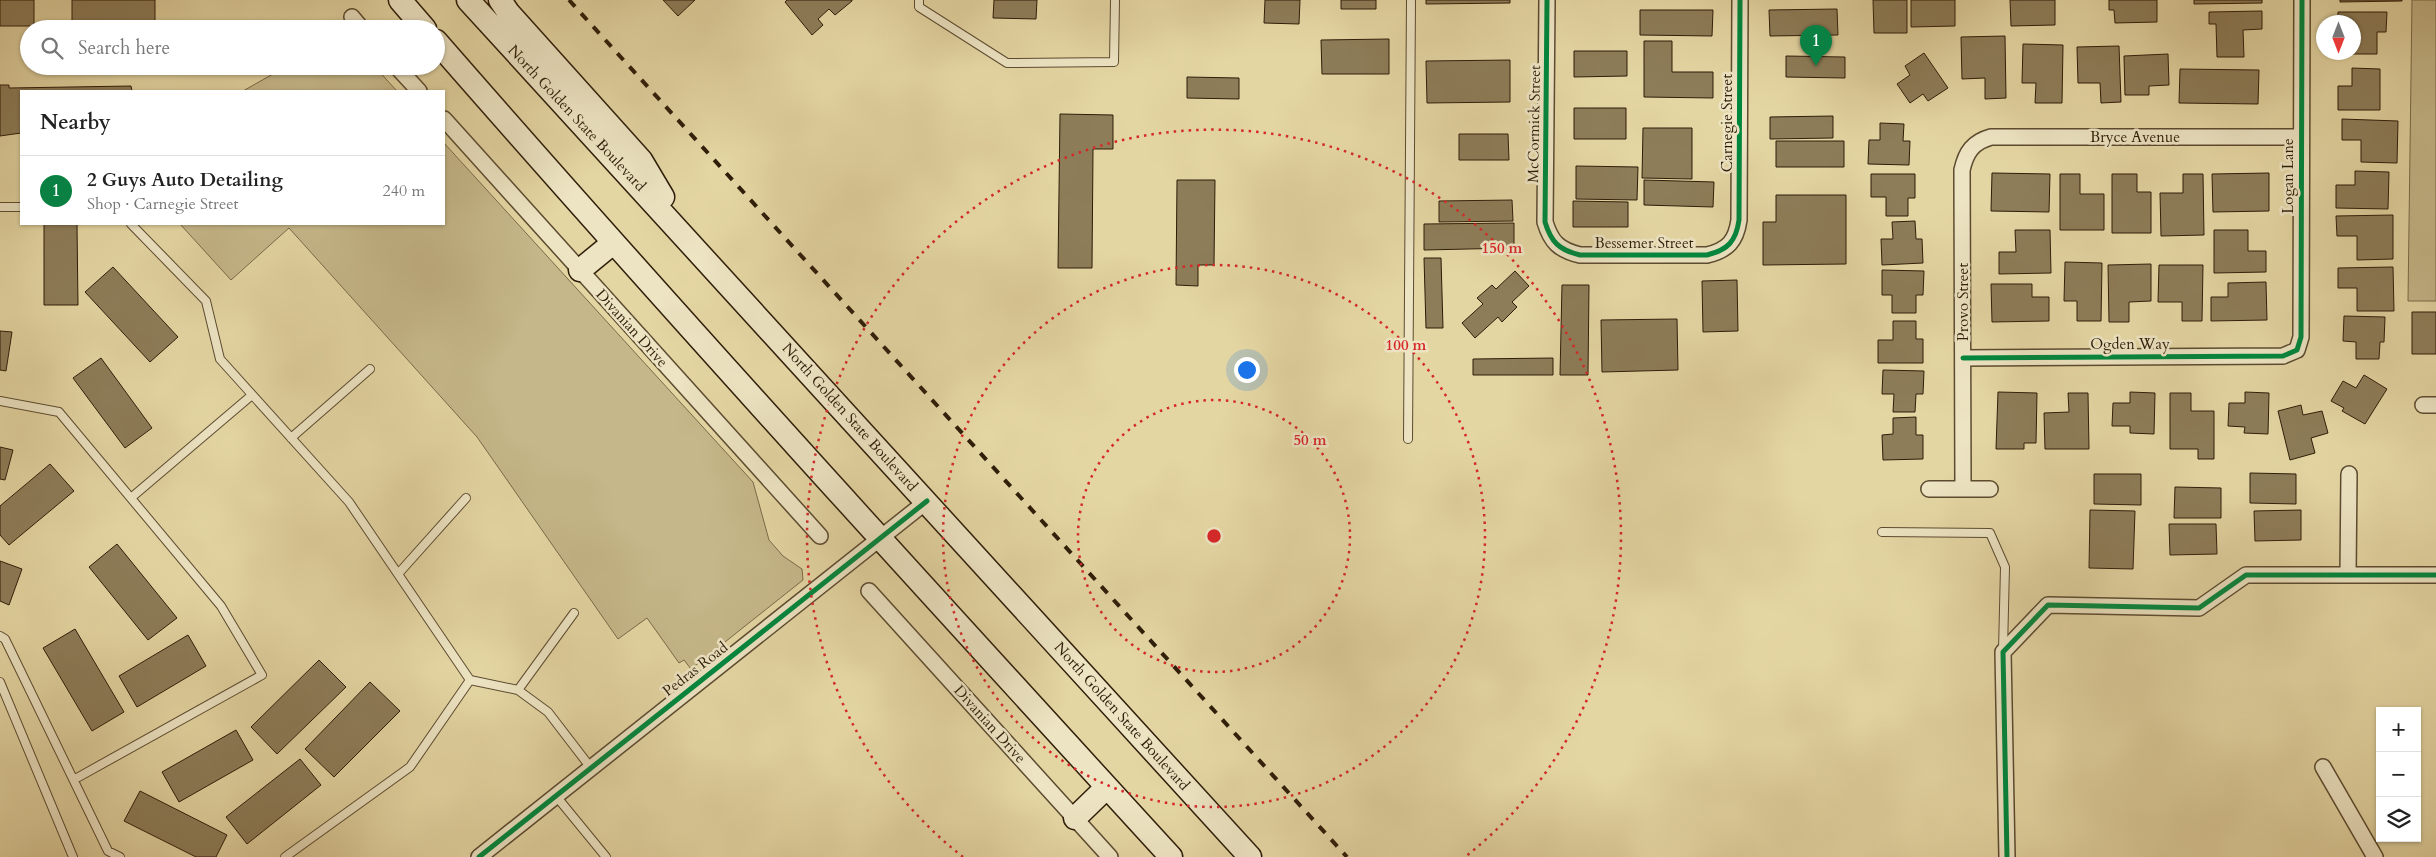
<!DOCTYPE html>
<meta charset="utf-8">
<style>
body{margin:0;font-family:Cardo,serif;background:#f6f6f6;color:#222}
.controls{position:absolute;right:15px;bottom:15px;display:grid;overflow:hidden;border-radius:0px;box-shadow:0 1px 4px #0004}
.controls button{width:45px;height:45px;display:grid;place-items:center;padding:0;border:0;border-bottom:1px solid #e0e0e0;background:#fff;color:#222;font:25px sans-serif}
.compass{position:absolute;left:2316px;top:15px;width:45px;height:45px;border-radius:50%;background:#fff;box-shadow:0 1px 4px #0004;rotate:180deg}
.you{position:absolute;left:1246px;top:369px;width:18px;height:18px;margin:-12px;border:4px solid #fff;border-radius:50%;background:#1a73e8;box-shadow:0 0 0 8px #1a73e833}
.badge{display:grid;place-items:center;width:32px;height:32px;border-radius:50%;background:#0b8043;color:#fff;font-size:16px;font-weight:700}
.pin{position:absolute;translate:-50% -41px;filter:drop-shadow(0 1px 2px #0008)}
.pin::after{content:'';position:absolute;top:26px;width:18px;height:15px;background:inherit;clip-path:polygon(0 0,100% 0,50% 100%)}
.list{margin:0;padding:0;list-style:none}
h2{display:flex;justify-content:space-between;align-items:center;height:65px;margin:0;padding:0 20px;font-size:21px}
h2 small{font-size:16px;font-weight:400;color:#767676}
.list li{display:grid;grid-template-columns:32px 1fr auto;gap:15px;align-items:center;box-sizing:border-box;height:70px;padding:0 20px;border-top:1px solid #e0e0e0}
.list b{display:block;font-size:19px;white-space:nowrap}
.list p{margin:0;font-size:16px;white-space:nowrap;color:#767676}
.list em{font-size:16px;font-style:normal;color:#767676}
.icon{flex:none;width:28px;height:28px;fill:none;stroke:currentColor;stroke-width:2;stroke-linecap:round;stroke-linejoin:round}
.map{position:relative;flex:none;width:2436px;height:857px;overflow:hidden}
.search{position:absolute;background:#fff;box-shadow:0 1px 4px #0004;left:20px;top:20px;width:425px;height:55px;display:flex;align-items:center;gap:12px;box-sizing:border-box;padding:0 18px;border-radius:28px;color:#767676;font-size:19px}
.panel{position:absolute;background:#fff;box-shadow:0 1px 4px #0004;left:20px;top:90px;width:425px;height:135px;border-radius:0px}
.map>svg:first-child{display:block}
</style>
<div class="map">
<svg width="2436" height="857" viewBox="0 0 2436 857">
<rect width="100%" height="100%" fill="#e4d6a3"/>
<filter id="stains"><feTurbulence type="fractalNoise" baseFrequency=".004" numOctaves="4"/><feColorMatrix values="0 0 0 0 .2 0 0 0 0 .09 0 0 0 0 .02 0 0 0 .5 -.17"/></filter>
<radialGradient id="worn" r=".72"><stop offset=".6" stop-color="#630" stop-opacity="0"/><stop offset="1" stop-color="#630" stop-opacity=".3"/></radialGradient>
<path fill="#c5b789" stroke="#7a6a49" d="M2412,0H2436V301H2408Z
M287,66H374L397,91H243Z
M444,143L753,482L769,540L783,556L802,569L803,580L691,669L684,660L679,663L647,618L618,639L477,437L289,228L231,280L180,224H444Z"/>
<path fill="#8d7d59" stroke="#2e1d09" d="M0,0H34V26H0Z
M72,0H155V24H72Z
M663,0H695L678,16Z
M787,0H852V1L835,15L829,9L818,19L823,25L812,35L785,2Z
M994,0H1037L1036,19L993,18Z
M1265,0H1300L1299,24L1264,23Z
M1341,0H1376V9H1341Z
M1426,0H1510V3L1426,4Z
M1873,0H1907V33H1874Z
M1911,0H1955V26L1911,27Z
M2010,0H2055V25L2011,26Z
M2109,0H2157V22L2115,23L2114,10H2109Z
M2194,0H2262V3L2194,4Z
M2340,0H2402V1L2340,2Z
M1837,9L1838,35L1770,36L1769,10Z
M1640,10H1713L1712,36L1640,35Z
M2262,11V29L2243,30L2244,57H2217L2216,24H2209V12Z
M2338,12H2387L2386,32H2377V54H2352L2354,22H2338Z
M2005,36L2006,98L1985,99V78L1962,79L1961,37Z
M1389,39V74H1322L1321,40Z
M1644,41H1672V72H1713V98L1644,97Z
M2023,44L2063,45L2062,103H2035L2036,83H2022Z
M2119,46L2121,102L2101,103L2100,83H2078L2077,47Z
M1574,51H1627V76L1574,77Z
M1924,53L1948,88L1928,101L1923,94L1910,103L1897,84L1910,75L1905,66Z
M2168,54L2169,85L2149,86V95H2125L2124,56Z
M1786,56L1845,57V78L1786,77Z
M1510,60V102L1427,103L1426,61Z
M2352,68L2380,69V110H2338V86H2352Z
M2180,69L2259,70L2258,104L2179,103Z
M1187,77L1239,78V99L1187,98Z
M0,85H9V88L131,86L132,91H21V133L0,136Z
M1574,108H1626V139H1574Z
M1060,114L1113,115V149H1093L1092,268H1058Z
M1833,116V138L1770,139V117Z
M2342,119L2398,121L2397,163L2361,162V140H2342Z
M1880,123L1904,124L1903,141H1910L1909,165L1868,164L1869,140H1880Z
M1643,128H1692V179L1642,178Z
M1459,134H1508L1509,160H1459Z
M1776,141H1844V167H1776Z
M1576,166L1638,167L1637,200L1576,199Z
M2355,171L2389,172L2388,209L2336,208V185H2355Z
M1992,173L2050,174L2049,212L1991,211Z
M2269,173V211L2213,212L2212,174Z
M1871,174H1915V198H1908V216H1886V197H1871Z
M2060,174H2080V194H2104V230H2060Z
M2112,174H2137V192H2151V233H2112Z
M2183,174H2203L2204,235L2161,236L2160,193H2183Z
M1177,180H1215L1214,265H1198V286L1176,285Z
M1644,180L1714,182L1713,207L1644,205Z
M1776,195H1846V264L1763,265V222H1776Z
M1512,200L1513,221L1439,222V201Z
M1573,201L1628,202V227H1573Z
M2393,215V259L2357,260V236H2337L2336,216Z
M1915,221L1916,239H1922L1923,263L1882,265L1881,239H1893L1892,222Z
M1514,223V248L1424,250V224Z
M44,224H77L78,305H44Z
M2015,230H2050L2051,273L1999,274V252H2016Z
M2214,230H2248V251H2266V272L2214,273Z
M1424,258H1441L1443,328H1426Z
M2065,262L2102,263L2101,321H2077V301H2064Z
M2151,264V301L2129,302V322H2109L2108,265Z
M2159,265H2203L2202,321H2182V302H2158Z
M113,267L178,337L150,362L85,292Z
M2393,267L2394,311H2357V288H2338V268Z
M1882,270L1924,271L1923,295H1916V313H1892V295H1882Z
M1515,271L1529,286L1512,302L1517,307L1502,322L1498,317L1475,338L1462,323L1483,304L1477,298L1492,285L1496,289Z
M1737,280L1738,331L1703,332L1702,281Z
M2266,282L2267,320L2211,321V297H2228V283Z
M1991,284H2032V297H2049V321L1992,322Z
M1562,285H1589L1588,375H1560Z
M2412,312H2436V354H2412Z
M2344,316L2385,317L2384,342H2380L2379,359H2356V342L2343,341Z
M1677,319L1678,370L1602,372L1601,320Z
M1893,321H1916V339H1923V363H1878V340H1893Z
M0,331L12,332L6,371L0,370Z
M101,358L152,428L125,448L73,378Z
M1553,358V375H1473V359Z
M1883,370L1924,371L1923,394H1916L1915,412H1893L1894,394H1882Z
M2364,375L2387,389L2365,424L2342,411L2344,408L2331,401L2343,381L2356,388Z
M1998,392L2037,393L2036,443H2024V449H1996Z
M2130,392L2155,393L2154,434L2130,433V426H2112L2113,403H2130Z
M2245,392L2269,393L2268,434L2244,433L2245,427L2228,426L2229,403H2245Z
M2068,393H2088L2089,449H2045L2044,413L2069,412Z
M2170,393H2191V411H2214V459H2198V449H2170Z
M2301,405L2303,415L2322,411L2328,433L2311,438L2315,453L2290,460L2278,411Z
M1916,417V435H1923V459L1883,460L1882,435L1893,434V418Z
M0,447L13,450L5,480L0,479Z
M50,464L74,491L9,545L0,535V506Z
M2250,473L2296,474V504L2250,503Z
M2094,474H2141V505L2094,504Z
M2175,487L2221,488V518H2174Z
M2090,510L2135,511L2133,569L2089,568Z
M2301,510V540L2255,541L2254,511Z
M2169,524H2216L2217,554L2170,555Z
M117,544L177,618L148,640L89,567Z
M0,561L22,569L9,605L0,601Z
M75,629L124,712L92,731L43,648Z
M188,635L206,666L137,707L119,676Z
M319,660L346,687L277,754L251,727Z
M370,682L400,711L334,777L305,749Z
M236,730L253,760L179,802L162,772Z
M300,759L321,785L247,844L226,817Z
M140,791L227,835L216,857H196L124,821Z"/>
<g fill="none" stroke-linecap="round" stroke-linejoin="round">
<g stroke="#5c4b30" stroke-width="10">
<path id="service" d="M919,0V7L1007,63L1114,62L1115,0
M0,207H21
M131,224L206,301L220,359L349,502L470,680L518,690L548,712L591,768
M0,401L59,412L221,606L262,675L75,779
M291,438L370,369
M1408,439L1411,0
M132,497L252,395
M1882,532L1990,533L2005,567L2003,650
M398,574L466,498
M0,636L5,639L108,851L120,857
M0,682L73,857
M518,690L574,613
M556,796L606,857
M285,857L410,767L470,680"/>
</g>
<g stroke="#5c4b30" stroke-width="18">
<path id="minor" d="M1547,0L1545,222C1551,242 1559,250 1580,255H1707C1728,250 1736,241 1739,220L1740,0
M352,17L362,29
M396,66L419,91
M444,119L820,536
M1963,358L2283,356L2297,350L2301,337L2302,0
M2423,405H2436
M1929,489H1990
M1963,489L1962,170C1966,152 1973,142 1991,137H2301
M2348,575L2349,474
M869,591L1110,857
M2323,767L2375,857
M479,857L927,501
M2007,857L2003,652L2048,605L2199,608L2246,575H2436"/>
</g>
<g stroke="#2e1d09" stroke-width="25">
<path id="secondary" d="M400,0L425,29
M468,0L1250,857
M500,0L508,12L641,160L663,197
M436,41C677,317 924,587 1171,857
M580,270L613,243
M1075,818L1107,787"/>
</g>
<use href="#service" stroke="#ede4c3" stroke-width="8"/>
<use href="#minor" stroke="#ede4c3" stroke-width="15"/>
<use href="#secondary" stroke="#ede4c3" stroke-width="22"/>
<path stroke="#2e1d09" stroke-width="4" stroke-dasharray="9 9" stroke-linecap="butt" d="M569,0L1347,857"/>
<g stroke="#ede4c3" stroke-width="8">
<path id="cycleway" d="M1547,0L1545,222C1551,242 1559,250 1580,255H1707C1728,250 1736,241 1739,220L1740,0
M1963,358L2283,356L2297,350L2301,337L2302,0
M479,857L927,501
M2007,857L2003,652L2048,605L2199,608L2246,575H2436"/>
</g>
<use href="#cycleway" stroke="#00873e" stroke-width="5"/>
</g>
<g fill="none" stroke="#d62828" stroke-width="2.5" stroke-dasharray="2.5 5">
<circle cx="1214" cy="536" r="136"/>
<circle cx="1214" cy="536" r="271"/>
<path d="M963 857A407 407 0 1 1 1465 857"/>
</g>
<g text-anchor="middle" dominant-baseline="central" stroke-width="5" stroke-linejoin="round" paint-order="stroke">
<g font-size="15" fill="#2e1d09" stroke="#ede4c3">
<text transform="translate(577 118) rotate(47)">North Golden State Boulevard</text>
<text transform="translate(1727 123) rotate(-90)">Carnegie Street</text>
<text transform="translate(1534 124) rotate(-89)">McCormick Street</text>
<text x="2135" y="137">Bryce Avenue</text>
<text transform="translate(2288 176) rotate(-90)">Logan Lane</text>
<text x="1644" y="243">Bessemer Street</text>
<text transform="translate(1963 302) rotate(-90)">Provo Street</text>
<text transform="translate(632 328) rotate(48)">Divanian Drive</text>
<text x="2130" y="344">Ogden Way</text>
<text transform="translate(850 417) rotate(48)">North Golden State Boulevard</text>
<text transform="translate(695 669) rotate(-38)">Pedras Road</text>
<text transform="translate(1122 716) rotate(48)">North Golden State Boulevard</text>
<text transform="translate(990 724) rotate(48)">Divanian Drive</text>
</g>
</g>
<circle cx="1214" cy="536" r="8" fill="#d62828" stroke="#ede4c3" stroke-width="2.5"/>
<g font-size="15" text-anchor="middle" font-weight="bold" fill="#d62828" stroke="#ede4c3" stroke-width="5" stroke-linejoin="round" paint-order="stroke">
<text x="1502" y="253">150 m</text>
<text x="1406" y="350">100 m</text>
<text x="1310" y="445">50 m</text>
</g>
<rect width="100%" height="100%" filter="url(#stains)"/>
<rect width="100%" height="100%" fill="url(#worn)"/>
</svg>
<div class="controls">
<button>+</button>
<button>−</button>
<button><svg class="icon" aria-label="layers" viewBox="0 0 24 24"><path d="M12 4l9 5-9 5-9-5zM3 14l9 5 9-5"/></svg></button>
</div>
<svg class="compass" viewBox="-18 -18 36 36"><path d="M0-13l5 13h-10z" fill="#e53935"/><path d="M0 13l5-13h-10z" fill="#767676"/></svg>
<div class="you"></div>
<div class="pin badge" style="left:1816px;top:66px">1</div>
<div class="search"><svg class="icon" aria-label="search" viewBox="0 0 24 24"><circle cx="10" cy="10" r="6"/><path d="M15 15l6 6"/></svg>Search here</div>
<section class="panel">
<h2>Nearby<small></small></h2>
<ul class="list">
<li><span class="badge">1</span><div><b>2 Guys Auto Detailing</b><p>Shop · Carnegie Street</p></div><em>240 m</em></li>
</ul>
</section>
</div>
